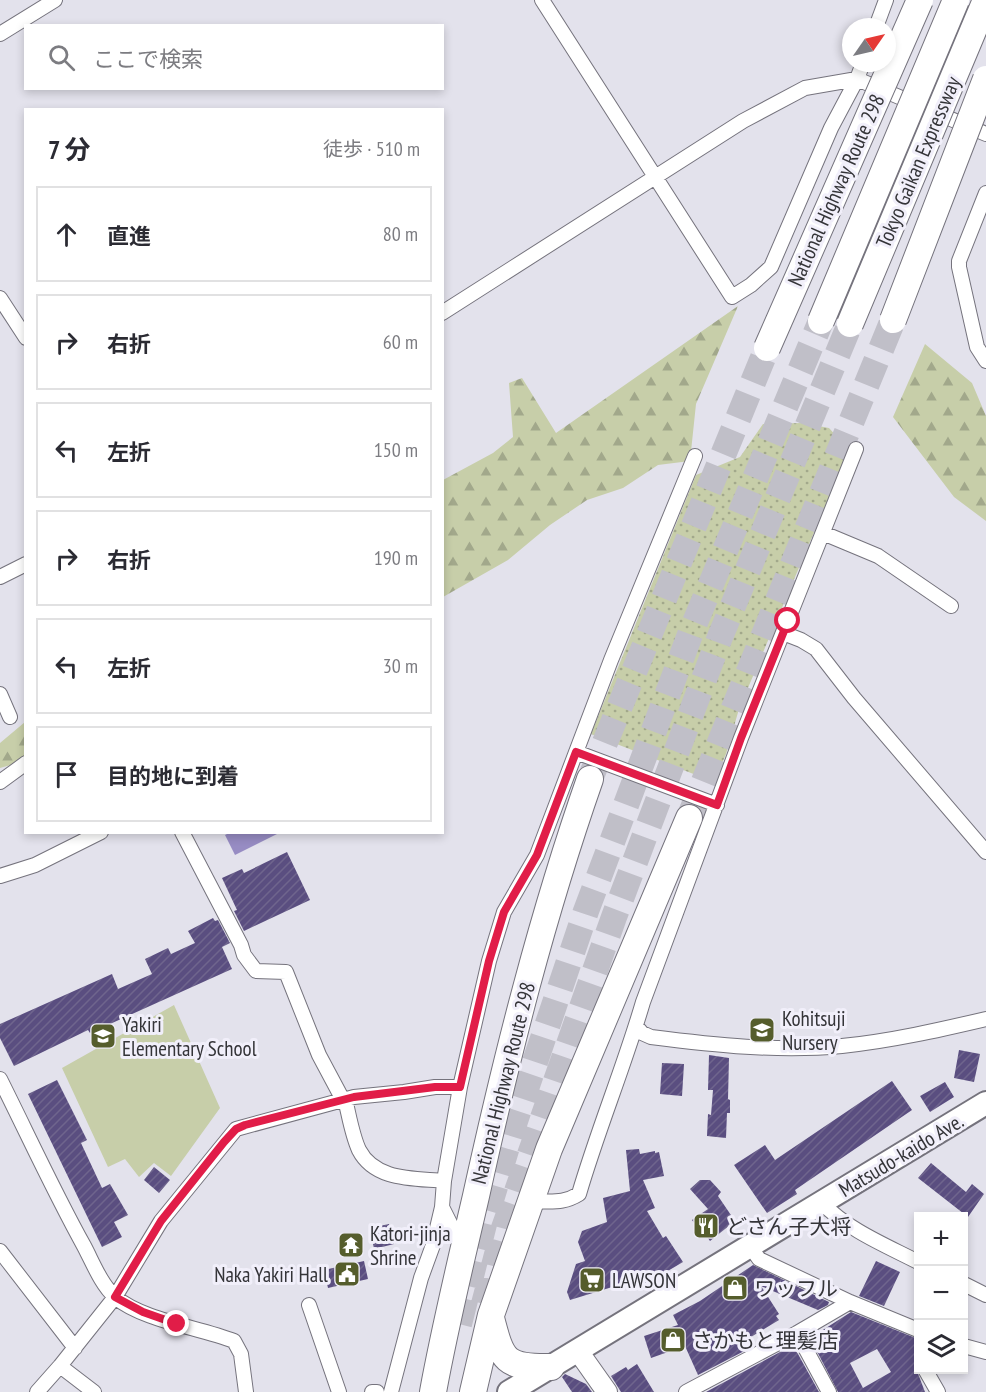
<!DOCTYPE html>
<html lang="ja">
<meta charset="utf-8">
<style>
body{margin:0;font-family:"PT Sans Narrow","Noto Sans JP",sans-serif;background:#f2f2f3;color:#2b2b33}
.controls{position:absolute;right:18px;bottom:18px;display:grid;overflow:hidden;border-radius:0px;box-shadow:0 3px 9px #0003}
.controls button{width:54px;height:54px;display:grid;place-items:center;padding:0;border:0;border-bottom:2px solid #e1e1e2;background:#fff;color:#2b2b33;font:30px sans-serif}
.compass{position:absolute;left:842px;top:18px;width:54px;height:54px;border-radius:50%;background:#fff;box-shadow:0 3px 9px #0003;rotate:56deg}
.stop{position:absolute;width:18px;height:18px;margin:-14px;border:4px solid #e11d48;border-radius:50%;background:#fff}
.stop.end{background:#e11d48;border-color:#fff;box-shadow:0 2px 6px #0008}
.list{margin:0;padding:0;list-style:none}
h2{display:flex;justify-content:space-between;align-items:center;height:78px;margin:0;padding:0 24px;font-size:26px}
h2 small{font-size:20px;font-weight:400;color:#7c7c81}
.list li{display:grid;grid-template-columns:39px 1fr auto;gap:18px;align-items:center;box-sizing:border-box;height:96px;margin:0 12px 12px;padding:0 12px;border:2px solid #e1e1e2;border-radius:0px}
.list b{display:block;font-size:22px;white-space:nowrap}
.list em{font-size:20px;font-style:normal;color:#7c7c81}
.icon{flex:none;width:33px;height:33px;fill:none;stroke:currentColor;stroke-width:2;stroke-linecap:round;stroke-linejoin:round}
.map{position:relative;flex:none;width:986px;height:1392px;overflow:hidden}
.search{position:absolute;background:#fff;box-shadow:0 3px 9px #0003;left:24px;top:24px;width:420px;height:66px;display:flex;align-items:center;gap:15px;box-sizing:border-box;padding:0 21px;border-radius:0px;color:#7c7c81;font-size:22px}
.panel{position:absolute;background:#fff;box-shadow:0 3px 9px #0003;left:24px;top:108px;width:420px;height:726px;border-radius:0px}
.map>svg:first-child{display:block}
</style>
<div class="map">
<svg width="986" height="1392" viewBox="0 0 986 1392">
<defs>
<pattern id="forest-firs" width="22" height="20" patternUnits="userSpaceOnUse" patternTransform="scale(1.5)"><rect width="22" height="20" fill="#c7cea9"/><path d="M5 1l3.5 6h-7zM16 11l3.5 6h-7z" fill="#a2a88b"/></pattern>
<pattern id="park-dots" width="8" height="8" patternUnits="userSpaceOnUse" patternTransform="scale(1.5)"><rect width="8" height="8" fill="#c7cea9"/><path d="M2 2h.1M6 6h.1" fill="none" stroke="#a2a88b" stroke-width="1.8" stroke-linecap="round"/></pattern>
<pattern id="building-hatch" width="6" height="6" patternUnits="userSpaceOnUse" patternTransform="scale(1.5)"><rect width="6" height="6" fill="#5a4e80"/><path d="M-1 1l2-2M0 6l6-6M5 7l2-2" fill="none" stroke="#6f658d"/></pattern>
</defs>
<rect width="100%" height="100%" fill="#e3e2ec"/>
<path fill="url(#forest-firs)" d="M738,306L696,404L690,461L658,465L623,488L587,500L550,525L508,560L443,597V480L493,453L513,437L509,383L522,378L556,433Z
M925,344L972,383L986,416V521L954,497L893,417Z
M25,722V761L0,768V743Z"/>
<path fill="url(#park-dots)" d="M802,423L829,428L849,450L739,709L726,754L714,782L591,734L696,475L740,457L763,424Z"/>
<path fill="#c7cea9" d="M174,1005L220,1108L171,1176L154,1163L139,1177L125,1159L108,1167L62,1068Z"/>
<path fill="#978cc3" d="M231,832H279V833L235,855L225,835Z"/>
<path fill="url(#building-hatch)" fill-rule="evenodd" d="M287,852L310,900L244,931L234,911L237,910L222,878L242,869L244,873Z
M213,918L215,921L218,920L230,943L222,947L232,969L90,1033L88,1030L14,1066L0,1038V1024L112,974L118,989L152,974L145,959L168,948L171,954L195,943L188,931Z
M959,1050L980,1054L974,1082L954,1078Z
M709,1055L729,1058L728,1099L730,1100V1113H727L726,1138L707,1136L708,1114L711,1115L713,1090H708Z
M662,1063L684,1064L682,1096L660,1094Z
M57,1080L87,1140L81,1143L102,1188L110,1184L128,1215L114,1222L122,1237L102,1247L28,1094Z
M892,1081L912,1110L795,1190L797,1194L767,1213L734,1165L765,1145L775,1160Z
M945,1082L954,1097L930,1112L920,1096Z
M639,1149L640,1154L655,1151V1153L659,1152L664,1176L643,1180L655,1208L647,1211L663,1238L666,1236L683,1262L639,1288L635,1280L570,1300L567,1292L576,1264L585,1261L578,1242L582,1231L607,1222L603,1198L630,1191L626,1150Z
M931,1163L966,1192L972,1184L984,1194L968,1217L918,1178Z
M154,1167L170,1180L159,1193L144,1180Z
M700,1180H710L721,1192L718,1196L735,1221L710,1241L703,1231L701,1233L692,1220L708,1209L690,1189Z
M389,1224L394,1244L374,1249L370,1228Z
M364,1261L368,1279L328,1288L324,1270Z
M876,1261L900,1272L884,1306L859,1296Z
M753,1265L829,1302L828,1305L818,1310L761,1286L779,1314L776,1316L779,1320L746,1340L750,1348L698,1375L685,1346L651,1358L644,1336L678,1325L673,1315L700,1301Z
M851,1312L918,1339L917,1371L925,1392H838L809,1336L816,1332L815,1335ZM877,1349L891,1372L863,1388L850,1363Z
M793,1345L819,1392H706Z
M637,1364L654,1392H621L611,1376L626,1367L628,1370Z
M565,1374L586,1384L592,1392H572L562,1377Z"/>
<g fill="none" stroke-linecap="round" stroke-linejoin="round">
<path stroke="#c0bfc8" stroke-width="26" stroke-dasharray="26 13" stroke-linecap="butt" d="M590,779L767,348
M689,818L893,320
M484,1304L504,1228L614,917L720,637L850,324
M459,1324L485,1220L512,1130L586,911L691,632L821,321"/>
<g stroke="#75737d" stroke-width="16">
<path id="street" d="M542,0L732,297L751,285L771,267L831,128L857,79L863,63
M876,27L886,0
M0,34L55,0
M986,193L959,261V267L977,347L986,361
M0,298L26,338
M442,313L743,121L805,88L857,79L986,134
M823,533L878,556L951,606
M0,577L26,564
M783,633L801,640L816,649L854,698L986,852
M0,694L10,717
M576,752L717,805
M0,782L26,763
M182,832L241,945L244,955L256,971L286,972L319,1055L343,1100
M0,876L35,865L101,832
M636,1026L642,1033L651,1037C714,1045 778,1052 842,1046C891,1041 939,1030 986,1019
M0,1079C28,1135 54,1192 84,1246C93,1263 101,1284 115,1297C144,1321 199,1327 234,1341L241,1354L246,1392
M345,1099C349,1115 352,1135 359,1150C375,1181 414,1178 444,1181
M530,1202C550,1200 561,1205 579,1194C598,1129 624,1067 643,1002L741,738L856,449
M822,1203C848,1230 885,1245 918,1262
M442,1207L463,1249
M750,1246L759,1259L850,1302L918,1330
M0,1251L75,1348
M964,1284L986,1295
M309,1305L339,1392
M797,1333L829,1392
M964,1346L986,1352
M60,1366L94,1392
M928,1370L926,1371L938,1392
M37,1392L60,1366L115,1297L161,1221L236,1129L354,1097L404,1092L435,1087H460
M372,1392H377
M391,1392L421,1278L433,1245L442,1207L444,1181L460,1087L489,961L504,912L537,855L611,660L695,456
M686,1392L797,1333L850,1302"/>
</g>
<g stroke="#75737d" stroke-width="22">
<path id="secondary" d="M578,1351L607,1392"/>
</g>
<g stroke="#75737d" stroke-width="26">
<path id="primary" d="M509,1392L986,1103"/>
</g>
<g stroke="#75737d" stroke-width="28">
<path id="highway" d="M491,1318C502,1361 505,1368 551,1367
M433,1392C445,1326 461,1261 476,1196C507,1055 542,916 590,779
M473,1392L491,1315L549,1149L689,818"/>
</g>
<use href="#street" stroke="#fff" stroke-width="14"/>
<use href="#secondary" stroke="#fff" stroke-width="20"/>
<use href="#primary" stroke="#fff" stroke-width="22"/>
<use href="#highway" stroke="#fff" stroke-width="26"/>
<g stroke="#75737d" stroke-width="28" stroke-linecap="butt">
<path id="highway-bridge" d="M893,320L986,79
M821,321L956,0
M850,324L986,0
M767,348L920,0"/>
</g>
<use href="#highway-bridge" stroke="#fff" stroke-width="26"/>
</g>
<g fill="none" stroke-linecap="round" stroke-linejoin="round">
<path stroke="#e11d48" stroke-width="8" d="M177,1324L143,1312L115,1297L161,1221L224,1142L236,1129L245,1125L354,1097L435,1087H460L489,961L504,912L537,855L576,752L717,805L741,738L788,621"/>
</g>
<defs>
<g id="school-square" transform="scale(1.35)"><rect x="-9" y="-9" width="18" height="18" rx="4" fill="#555d2c" stroke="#f1effa"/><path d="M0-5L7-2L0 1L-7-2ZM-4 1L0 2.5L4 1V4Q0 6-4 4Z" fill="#fff"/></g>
<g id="restaurant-square" transform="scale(1.35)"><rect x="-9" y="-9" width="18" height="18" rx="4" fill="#555d2c" stroke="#f1effa"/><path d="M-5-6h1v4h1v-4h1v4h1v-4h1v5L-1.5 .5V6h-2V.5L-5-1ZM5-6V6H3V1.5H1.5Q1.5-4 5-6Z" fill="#fff"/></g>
<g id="temple-square" transform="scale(1.35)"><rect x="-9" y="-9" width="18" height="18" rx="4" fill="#555d2c" stroke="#f1effa"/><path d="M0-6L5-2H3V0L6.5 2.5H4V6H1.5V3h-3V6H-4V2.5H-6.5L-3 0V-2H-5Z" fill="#fff"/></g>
<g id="civic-square" transform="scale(1.35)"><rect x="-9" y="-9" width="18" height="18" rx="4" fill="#555d2c" stroke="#f1effa"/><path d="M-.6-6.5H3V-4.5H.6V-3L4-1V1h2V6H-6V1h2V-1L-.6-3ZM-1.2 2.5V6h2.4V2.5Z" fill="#fff"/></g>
<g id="supermarket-square" transform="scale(1.35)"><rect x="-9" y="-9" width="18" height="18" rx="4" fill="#555d2c" stroke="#f1effa"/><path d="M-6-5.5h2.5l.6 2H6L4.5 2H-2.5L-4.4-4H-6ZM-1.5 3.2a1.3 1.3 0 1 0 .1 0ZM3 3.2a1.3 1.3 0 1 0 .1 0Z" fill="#fff"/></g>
<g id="shop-square" transform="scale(1.35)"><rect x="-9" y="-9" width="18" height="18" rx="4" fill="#555d2c" stroke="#f1effa"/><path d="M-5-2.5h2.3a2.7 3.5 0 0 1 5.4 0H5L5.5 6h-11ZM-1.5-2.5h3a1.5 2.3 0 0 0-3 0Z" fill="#fff"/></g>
</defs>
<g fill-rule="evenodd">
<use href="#school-square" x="762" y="1030"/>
<use href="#school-square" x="103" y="1036"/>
<use href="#restaurant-square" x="706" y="1226"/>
<use href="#temple-square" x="351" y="1245"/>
<use href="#civic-square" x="347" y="1274"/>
<use href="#supermarket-square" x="592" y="1280"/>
<use href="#shop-square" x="735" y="1288"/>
<use href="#shop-square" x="673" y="1340"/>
</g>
<g text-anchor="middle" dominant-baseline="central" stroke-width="6" stroke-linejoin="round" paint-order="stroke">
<g font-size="21" fill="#343438" stroke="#f1effa">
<text transform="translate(918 162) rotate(-67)">Tokyo Gaikan Expressway</text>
<text transform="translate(836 190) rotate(-66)">National Highway Route 298</text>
<text transform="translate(503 1083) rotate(-76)">National Highway Route 298</text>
<text transform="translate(901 1155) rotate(-31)">Matsudo-kaido Ave.</text>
</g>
<g font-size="21" fill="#343438" stroke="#f1effa" text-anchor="start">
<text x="782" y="1018">Kohitsuji<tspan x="782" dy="24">Nursery</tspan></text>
<text x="122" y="1024">Yakiri<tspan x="122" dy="24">Elementary School</tspan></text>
<text x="726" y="1226">どさん子大将</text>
<text x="370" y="1233">Katori-jinja<tspan x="370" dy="24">Shrine</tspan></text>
<text x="328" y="1274" text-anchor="end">Naka Yakiri Hall</text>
<text x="612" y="1280">LAWSON</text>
<text x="754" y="1288">ワッフル</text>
<text x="692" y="1340">さかもと理髪店</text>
</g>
</g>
</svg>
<div class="controls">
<button>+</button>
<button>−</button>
<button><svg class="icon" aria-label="layers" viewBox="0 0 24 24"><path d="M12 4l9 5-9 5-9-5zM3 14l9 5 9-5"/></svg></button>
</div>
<svg class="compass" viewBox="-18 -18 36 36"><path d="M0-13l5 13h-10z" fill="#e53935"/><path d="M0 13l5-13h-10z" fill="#7c7c81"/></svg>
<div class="stop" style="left:788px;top:621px"></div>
<div class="stop end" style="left:177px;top:1324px"></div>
<div class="search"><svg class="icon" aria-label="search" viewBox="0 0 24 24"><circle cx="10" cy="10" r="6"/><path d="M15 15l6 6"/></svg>ここで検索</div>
<section class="panel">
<h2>7 分<small>徒歩 · 510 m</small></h2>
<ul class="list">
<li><svg class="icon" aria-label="ahead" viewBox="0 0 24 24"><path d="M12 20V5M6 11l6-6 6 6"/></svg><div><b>直進</b></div><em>80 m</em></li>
<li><svg class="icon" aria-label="right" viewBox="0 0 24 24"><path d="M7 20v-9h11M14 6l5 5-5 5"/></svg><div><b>右折</b></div><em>60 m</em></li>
<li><svg class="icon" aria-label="left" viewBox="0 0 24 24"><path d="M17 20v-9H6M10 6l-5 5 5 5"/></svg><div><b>左折</b></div><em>150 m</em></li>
<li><svg class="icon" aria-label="right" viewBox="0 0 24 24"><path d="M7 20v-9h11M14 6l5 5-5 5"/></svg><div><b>右折</b></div><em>190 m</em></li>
<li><svg class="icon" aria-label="left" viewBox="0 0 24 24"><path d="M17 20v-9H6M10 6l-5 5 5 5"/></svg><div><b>左折</b></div><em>30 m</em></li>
<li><svg class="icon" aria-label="arrive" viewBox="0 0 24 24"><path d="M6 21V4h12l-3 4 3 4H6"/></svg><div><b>目的地に到着</b></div></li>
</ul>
</section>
</div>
